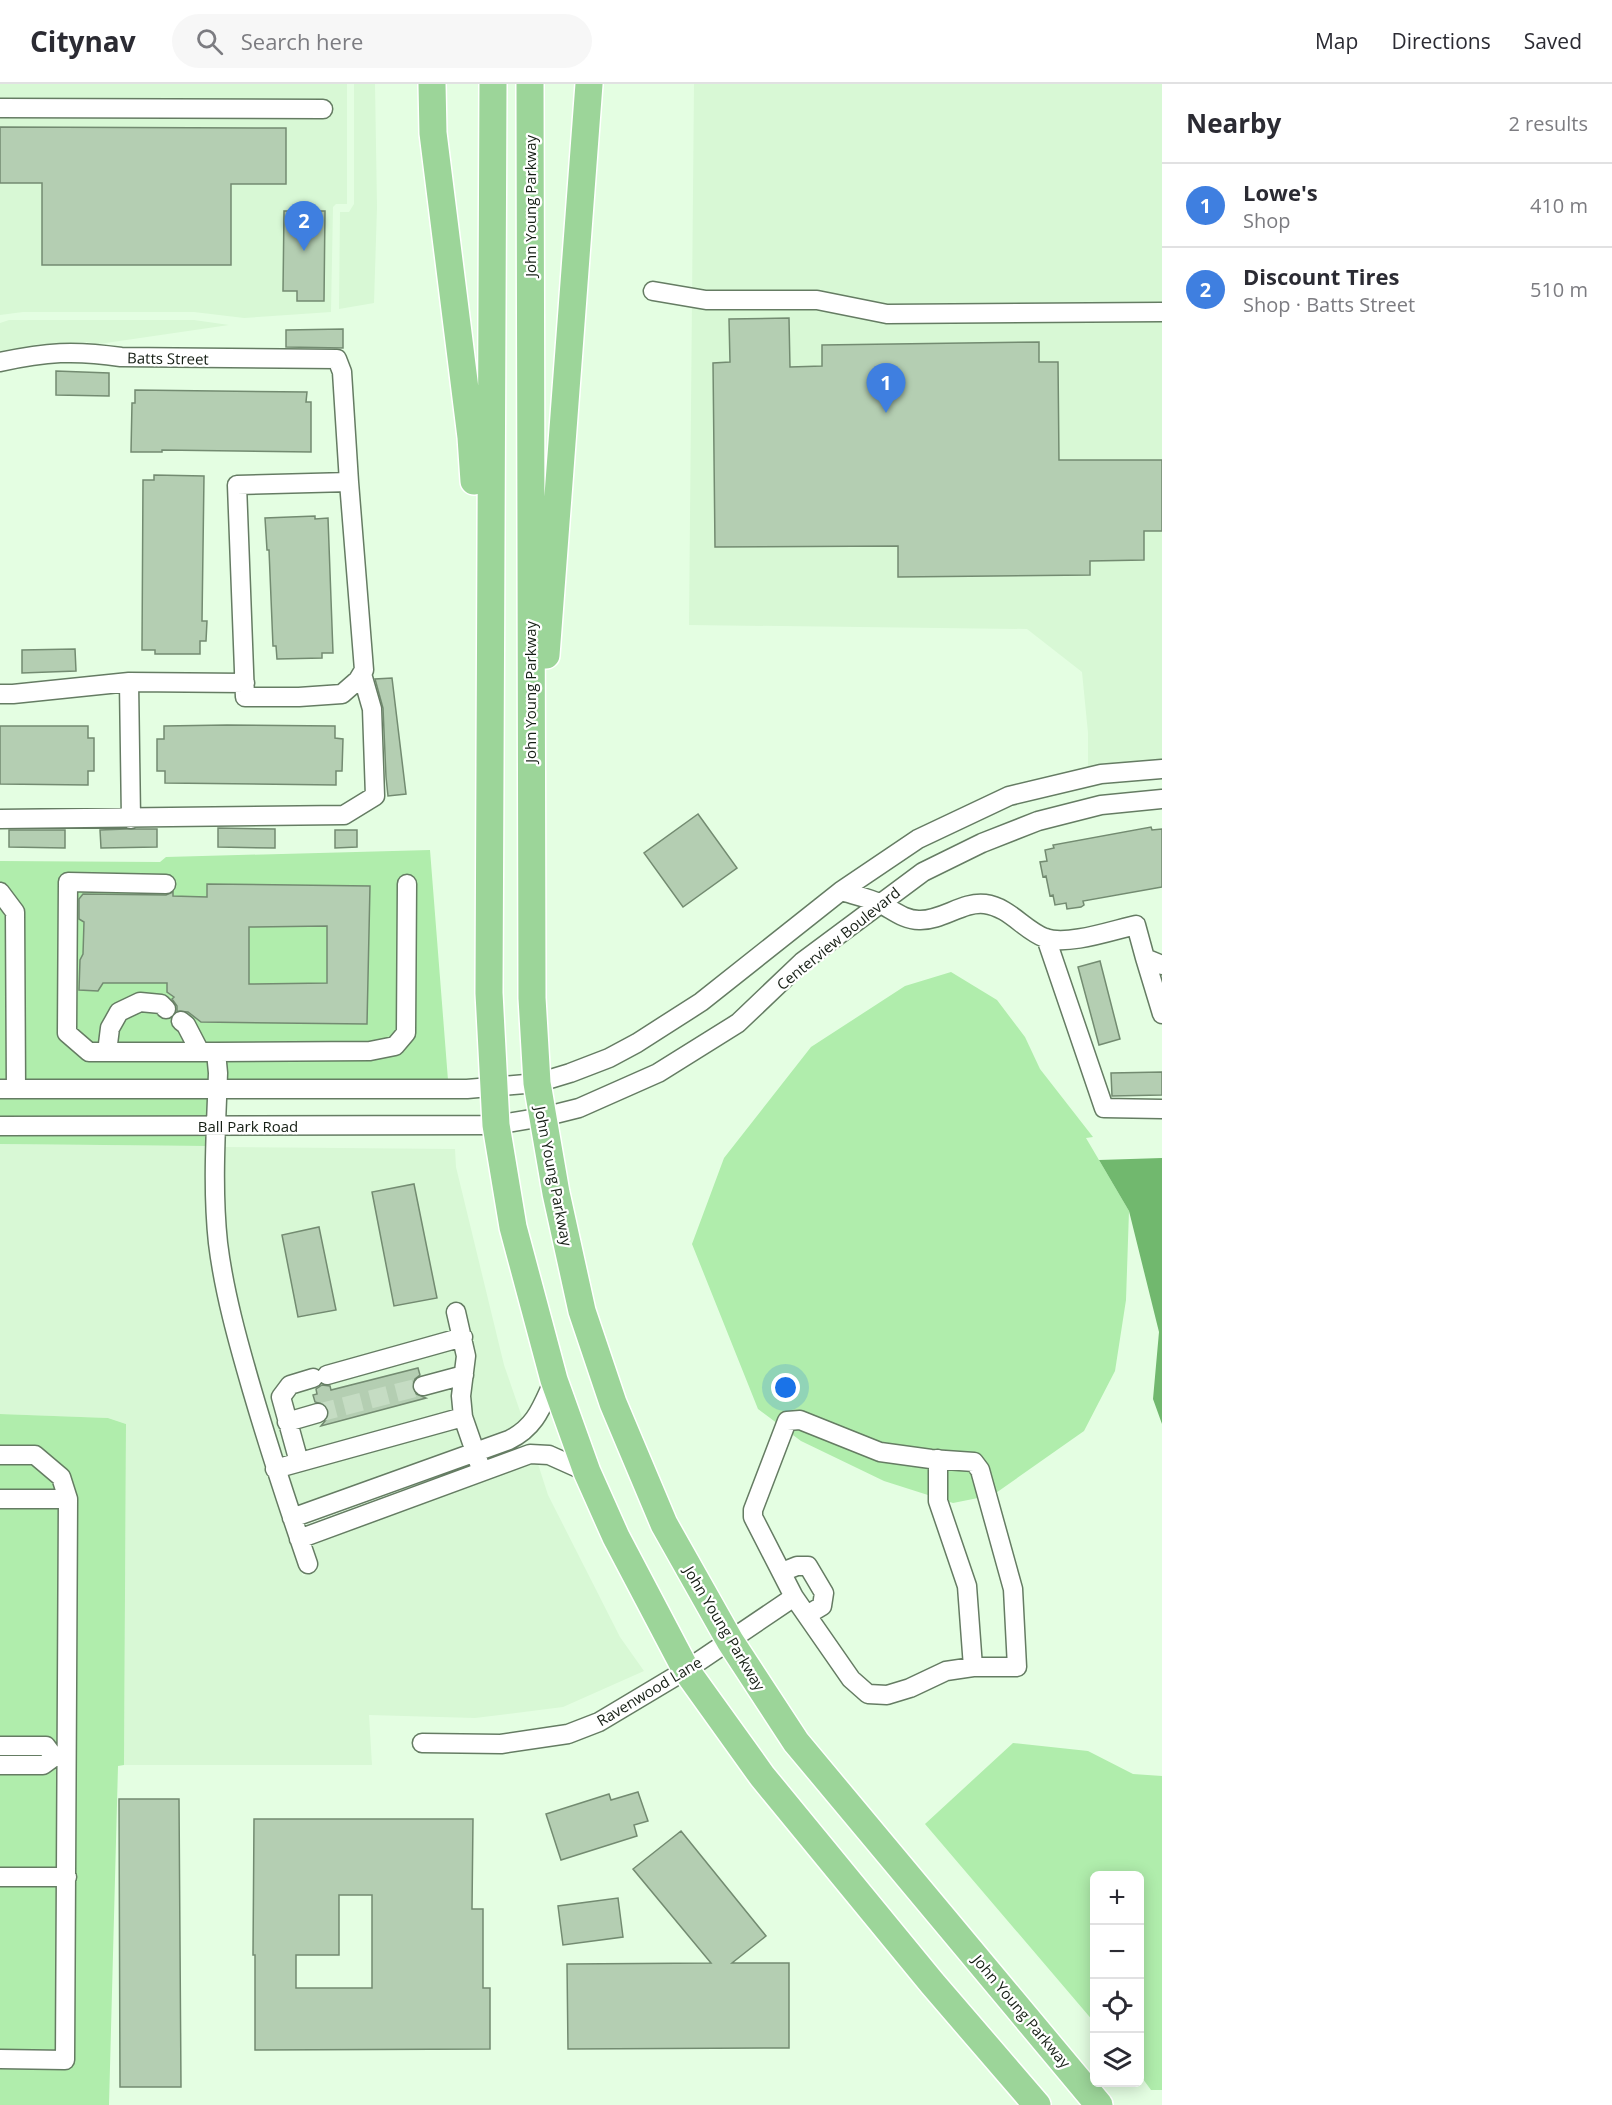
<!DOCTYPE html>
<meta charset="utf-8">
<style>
body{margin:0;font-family:"Open Sans",sans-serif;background:#f7f7f7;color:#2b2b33}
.controls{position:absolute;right:18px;bottom:18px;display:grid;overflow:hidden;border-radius:9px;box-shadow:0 3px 15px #0003}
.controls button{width:54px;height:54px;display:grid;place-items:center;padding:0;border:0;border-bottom:2px solid #e1e1e2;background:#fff;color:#2b2b33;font:30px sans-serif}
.you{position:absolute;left:786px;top:1304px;width:21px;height:21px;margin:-15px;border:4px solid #fff;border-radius:50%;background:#1a73e8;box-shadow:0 0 0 9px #1a73e833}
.badge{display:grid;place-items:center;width:39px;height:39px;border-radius:50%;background:#ea580c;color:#fff;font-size:20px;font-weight:700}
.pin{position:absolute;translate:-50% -50px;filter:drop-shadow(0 2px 3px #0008)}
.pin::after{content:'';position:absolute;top:32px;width:21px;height:18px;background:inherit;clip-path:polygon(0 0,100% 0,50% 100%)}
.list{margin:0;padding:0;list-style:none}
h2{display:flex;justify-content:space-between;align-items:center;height:78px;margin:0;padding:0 24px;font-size:26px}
h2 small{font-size:20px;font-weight:400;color:#7c7c81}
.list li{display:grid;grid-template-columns:39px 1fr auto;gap:18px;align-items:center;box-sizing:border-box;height:84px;padding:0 24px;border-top:2px solid #e1e1e2}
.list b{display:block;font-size:22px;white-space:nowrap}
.list p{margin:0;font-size:20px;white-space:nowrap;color:#7c7c81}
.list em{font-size:20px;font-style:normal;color:#7c7c81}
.icon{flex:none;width:33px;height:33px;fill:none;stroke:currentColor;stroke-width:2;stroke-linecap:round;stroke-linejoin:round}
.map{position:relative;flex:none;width:1162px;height:2021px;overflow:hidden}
header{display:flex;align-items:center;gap:36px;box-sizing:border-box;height:84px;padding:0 30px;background:#fff;border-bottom:2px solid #e1e1e2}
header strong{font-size:28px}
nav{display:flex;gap:33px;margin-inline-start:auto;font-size:21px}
.search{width:420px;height:54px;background:#f7f7f7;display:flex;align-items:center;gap:15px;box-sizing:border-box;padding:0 21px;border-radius:33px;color:#7c7c81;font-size:22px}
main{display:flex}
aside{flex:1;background:#fff}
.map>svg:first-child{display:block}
</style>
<header>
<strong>Citynav</strong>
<div class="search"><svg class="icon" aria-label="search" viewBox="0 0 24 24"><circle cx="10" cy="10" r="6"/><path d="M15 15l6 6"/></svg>Search here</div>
<nav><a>Map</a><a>Directions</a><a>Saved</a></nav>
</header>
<main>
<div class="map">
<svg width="1162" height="2021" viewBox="0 0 1162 2021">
<rect width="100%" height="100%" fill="#e4fee2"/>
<path fill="#d8f8d5" d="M0,0H347V120H336L333,123L331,228L244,234L194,228H23L0,231Z
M354,0H375L377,123L374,219L339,225L340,128H349L354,120Z
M694,0H1162V675L1100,680L1088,683V649L1082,588L1027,545L689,541Z
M9,236H194L229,241L99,260L86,258L39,260L0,268V239Z
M0,1060L207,1062L235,1279L268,1388L303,1492L319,1485L310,1460L519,1382L538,1380L548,1411L620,1553L644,1587L563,1623L475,1634L369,1631L372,1681H124L126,1340L108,1334L0,1330Z
M224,1063L455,1065L456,1083L504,1281L523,1336L518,1341L297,1423L283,1382L251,1273L236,1212L227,1159L224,1126Z"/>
<path fill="#b0edac" d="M430,766L448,996H0V777L160,778L166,773Z
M951,888L997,916L1025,953L1040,985L1093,1053L1086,1054L1129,1127L1126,1216L1115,1287L1084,1347L993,1411L953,1419L884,1397L801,1357L758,1325L692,1160L724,1074L811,963L905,902Z
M0,1014H209L208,1032H0Z
M0,1051H208L207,1062L0,1060Z
M0,1330L108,1334L126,1340L124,1681L118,1682L109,2021H0Z
M1013,1659L1088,1667L1133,1690L1162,1692V2006H1151L1140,1991V1792H1094V1938L925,1740Z"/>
<path fill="#71b86e" d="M1162,1074V1340L1153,1315L1159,1248L1129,1127L1099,1076Z"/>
<path fill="#b4ceb2" stroke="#738b71" stroke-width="1.5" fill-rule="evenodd" d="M0,43L286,44V100H231V181H42V99H0Z
M284,127H325L324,217H297V207H283Z
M789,234L790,283L822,282V261L1039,258V278H1058L1059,376H1162V447H1144V476L1090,477V491L898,493V462L715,463L713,279L730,278L729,235Z
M343,245V264L286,263V246Z
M56,287L109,289V312L56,311Z
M135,306L307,308L306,318H311V368L162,366V368H131L132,319H135Z
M154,391L204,392L202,537H207L206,557H200V570H155V566H142L143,396H154Z
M315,432V435L328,434L333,569H322V574L277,575L276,562H273L269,466H267L265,434Z
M75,565L76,587L22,589V566Z
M392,594L406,710L388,712L386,693L383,624L375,595Z
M227,641L335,642V654L343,655L342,687H336V701L165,699V687H157V655H164V642Z
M0,642H88V654H94V687H88V701L0,700Z
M698,730L737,784L683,823L644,769Z
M1151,743L1152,746L1162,745V803L1083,817L1084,821L1081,823L1067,825L1066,819L1055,821L1053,811L1050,812L1046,792L1043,793L1040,778L1047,777L1045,766L1054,764L1053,761Z
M218,744L275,745V764L218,763Z
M126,745H157V763L101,764L100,746Z
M9,746H65V764L9,763Z
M335,746H357V763L335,764Z
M207,800L370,802L367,940L201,938L188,928L177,927V922L172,915L174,913L167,908V899H103L98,907L79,906L80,876L83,870L84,838L79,835V815L83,810L166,811L173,808V812L207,813ZM327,842V899L249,900V843Z
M1100,877L1120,955L1099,961L1078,883Z
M1162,988V1011L1112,1012L1111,989Z
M414,1100L437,1214L394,1222L372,1108Z
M319,1143L336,1226L298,1233L282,1151Z
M418,1284L420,1291L415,1295L412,1304L416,1310L426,1314L321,1342L329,1332V1326L325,1321L315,1318L313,1311L317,1310L316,1305L322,1301L330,1302L331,1306Z
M638,1708L648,1737L634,1741L637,1752L561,1776L546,1730L609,1710L611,1716Z
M119,1715H179L181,2003H120Z
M254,1735H473L472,1825H483V1904H490V1965L255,1966V1871H253ZM339,1811H372V1904H296V1871H339Z
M681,1747L766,1852L732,1879H789V1964L568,1965L567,1880L711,1879L633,1785Z
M618,1814L623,1853L563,1861L558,1822Z"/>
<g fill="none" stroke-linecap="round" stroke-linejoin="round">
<path stroke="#c5dcc3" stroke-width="18" stroke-dasharray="18 9" stroke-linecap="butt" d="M318,1329L423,1302"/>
<g stroke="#657c63" stroke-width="21">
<path id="minor" d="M0,24L323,25
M653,207L706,216H817L887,230L1162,228
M0,278C46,268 74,266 121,273L337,275L342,288L349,398
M349,398L364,586L358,596L342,610L299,613H245L237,401Z
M129,598L131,735
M0,610H13L129,598L245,599
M0,735L344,731L375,712L372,625L362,590
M166,800L68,798L67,949L89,968H216L218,989C216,1046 212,1103 218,1159C224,1208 238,1258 252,1306C269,1364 288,1422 308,1480
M841,807C854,811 869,814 881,820C893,826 904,836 919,836C942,837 963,817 985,820C1009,823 1024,846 1045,854C1068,862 1113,846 1136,841L1145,874L1162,881
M0,808L15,828L16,1005
M1046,854L1104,1024L1162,1025
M1145,874L1162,930
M181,937L186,941L200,968
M107,968L110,944L119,928L140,918L161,920L166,925
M216,968L370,967L395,962L406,949L407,800
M0,1005H467L537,999L570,989L609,974L637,959L701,918L841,807L918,755L1009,712L1101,690L1162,685
M0,1042L496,1041L543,1033L579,1024L658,989L738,939L802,878L923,788L982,759L1038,737L1101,721L1162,715
M456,1228L466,1272L461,1312L463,1333L479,1379
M327,1291L463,1253
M423,1302L464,1291
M800,1336L880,1368L931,1375L974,1378L980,1386L1013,1505L1017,1583H973L946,1587L910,1604L887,1611L868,1610L851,1595L794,1513L753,1433V1426L787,1337Z
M287,1338L318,1329
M0,1371H35L61,1393L68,1415L65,1976L0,1975
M938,1375V1417L967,1502L973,1583
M299,1378L281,1313L290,1301L313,1294
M275,1385L463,1333
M0,1415H68
M292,1434L509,1356C536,1343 542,1322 554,1296
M299,1455L530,1370L549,1371L587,1388
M782,1488L797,1482H808L824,1509L822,1522L807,1531
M422,1659L501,1660L568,1650L599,1638L686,1586L794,1513
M0,1662H46L54,1673L43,1681H0
M0,1793H67"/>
</g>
<g stroke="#fff" stroke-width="30">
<path id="highway" d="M432,0L433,49L471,353L474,397
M493,0L489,909L496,1041L513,1143L554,1296L587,1388L616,1453L686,1586L762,1692L932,1899L1037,2021
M530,0L532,914L537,999L556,1109L582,1227L613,1319L664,1440L730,1557L796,1658L1099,2021
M546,571L589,0"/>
</g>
<use href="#minor" stroke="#fff" stroke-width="18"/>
<use href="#highway" stroke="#9cd599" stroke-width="27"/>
</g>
<g text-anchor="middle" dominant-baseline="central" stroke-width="4.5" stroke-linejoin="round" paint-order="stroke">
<g font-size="15" fill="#151e14" stroke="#fff">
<text transform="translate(530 122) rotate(-90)">John Young Parkway</text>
<text transform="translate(168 274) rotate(1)">Batts Street</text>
<text transform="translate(530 608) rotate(-90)">John Young Parkway</text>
<text transform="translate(838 854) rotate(-39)">Centerview Boulevard</text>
<text x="248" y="1042">Ball Park Road</text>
<text transform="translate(554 1092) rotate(79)">John Young Parkway</text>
<text transform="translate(725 1544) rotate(59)">John Young Parkway</text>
<text transform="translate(649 1607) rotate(-31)">Ravenwood Lane</text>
<text transform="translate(1022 1927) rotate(50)">John Young Parkway</text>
</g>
</g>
</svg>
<div class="controls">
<button>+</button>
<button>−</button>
<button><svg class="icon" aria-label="locate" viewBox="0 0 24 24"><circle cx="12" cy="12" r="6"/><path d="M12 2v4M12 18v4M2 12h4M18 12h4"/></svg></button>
<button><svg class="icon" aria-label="layers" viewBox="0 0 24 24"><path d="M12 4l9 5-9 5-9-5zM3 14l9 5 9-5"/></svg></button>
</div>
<div class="you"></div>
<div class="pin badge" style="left:886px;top:329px;background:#3f7fe0">1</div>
<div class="pin badge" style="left:304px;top:167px;background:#3f7fe0">2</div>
</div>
<aside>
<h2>Nearby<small>2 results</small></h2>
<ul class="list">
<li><span class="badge" style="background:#3f7fe0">1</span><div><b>Lowe's</b><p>Shop</p></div><em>410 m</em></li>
<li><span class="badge" style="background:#3f7fe0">2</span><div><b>Discount Tires</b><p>Shop · Batts Street</p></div><em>510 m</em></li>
</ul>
</aside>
</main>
